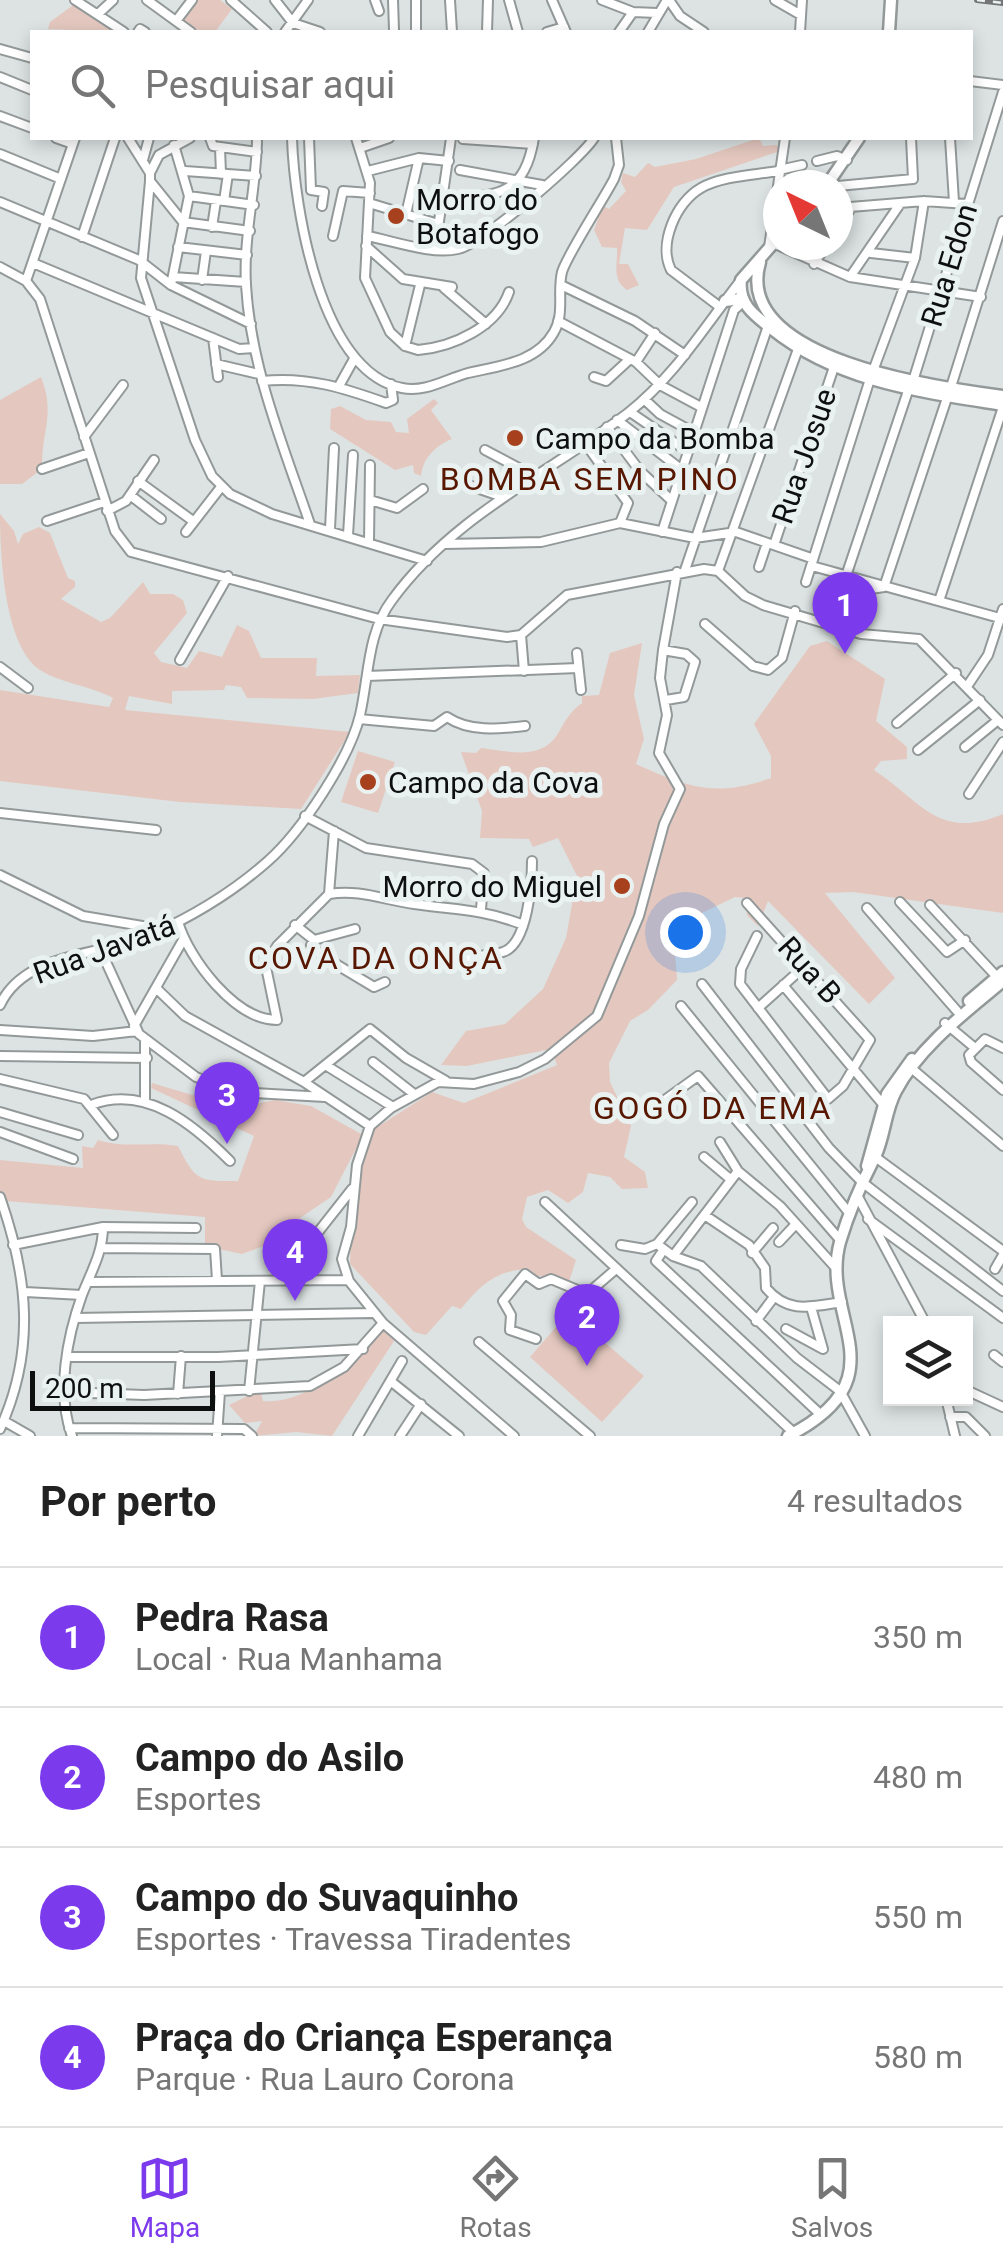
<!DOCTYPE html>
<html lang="pt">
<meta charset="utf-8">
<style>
body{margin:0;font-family:Roboto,sans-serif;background:#f2f2f2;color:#222}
.controls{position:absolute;right:30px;bottom:30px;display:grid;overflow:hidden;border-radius:0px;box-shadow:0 5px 15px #0003}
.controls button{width:90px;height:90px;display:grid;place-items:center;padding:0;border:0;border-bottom:2px solid #e0e0e0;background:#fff;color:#222;font:50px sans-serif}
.compass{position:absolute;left:763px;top:170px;width:90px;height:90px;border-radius:50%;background:#fff;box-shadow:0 5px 15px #0003;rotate:317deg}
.scale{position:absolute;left:30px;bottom:25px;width:185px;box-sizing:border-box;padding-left:10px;border:5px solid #0e1010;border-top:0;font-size:28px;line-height:35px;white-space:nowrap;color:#0e1010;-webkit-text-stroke:8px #eaf1f1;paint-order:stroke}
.you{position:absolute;left:685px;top:932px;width:35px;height:35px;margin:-25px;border:8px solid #fff;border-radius:50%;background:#1a73e8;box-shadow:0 0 0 15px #1a73e833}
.badge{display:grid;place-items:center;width:65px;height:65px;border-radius:50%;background:#7c3aed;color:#fff;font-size:32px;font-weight:700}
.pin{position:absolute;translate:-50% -82px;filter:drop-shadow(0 2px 5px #0008)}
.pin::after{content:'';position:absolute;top:52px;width:35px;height:30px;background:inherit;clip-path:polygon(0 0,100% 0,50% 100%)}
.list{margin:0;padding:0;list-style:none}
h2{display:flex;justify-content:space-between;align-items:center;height:130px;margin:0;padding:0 40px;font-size:42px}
h2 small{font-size:32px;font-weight:400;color:#767676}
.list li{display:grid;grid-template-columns:65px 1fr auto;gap:30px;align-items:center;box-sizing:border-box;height:140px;padding:0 40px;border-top:2px solid #e0e0e0}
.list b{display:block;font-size:38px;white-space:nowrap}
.list p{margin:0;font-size:32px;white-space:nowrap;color:#767676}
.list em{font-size:32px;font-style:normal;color:#767676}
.icon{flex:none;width:55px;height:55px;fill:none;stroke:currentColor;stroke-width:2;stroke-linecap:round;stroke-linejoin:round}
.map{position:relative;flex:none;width:1003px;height:1436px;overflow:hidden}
.search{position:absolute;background:#fff;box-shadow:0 5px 15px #0003;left:30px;right:30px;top:30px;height:110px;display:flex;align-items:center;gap:25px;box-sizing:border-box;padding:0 35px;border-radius:0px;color:#767676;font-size:38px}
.sheet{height:690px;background:#fff}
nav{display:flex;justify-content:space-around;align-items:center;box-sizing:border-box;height:140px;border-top:2px solid #e0e0e0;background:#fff;font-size:28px;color:#767676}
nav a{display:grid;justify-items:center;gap:5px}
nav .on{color:#7c3aed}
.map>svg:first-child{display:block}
</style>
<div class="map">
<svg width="1003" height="1436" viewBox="0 0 1003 1436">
<rect width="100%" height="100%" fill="#dde3e3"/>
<path fill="#e4c8bf" d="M197,0H220L232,9L215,32H201L183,21Z
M76,3L119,32L48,29L50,22Z
M759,138L763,146L777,145L780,151L674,187L647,230L625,228L619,264H628L639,285L627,290C611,279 618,264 617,248L602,247L594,230L603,206L609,209L626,191L621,182L623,173L635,177L648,163L655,167L696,159Z
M41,377C56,415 41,430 42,469L22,484H0V400Z
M434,399L438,403L431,410L452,439C435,446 423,458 421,476L414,473L413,465L395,470L330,429L331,409L340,406L366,420L391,422L396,432L409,433L407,419Z
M0,514L14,531L18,544L23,534L39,527L50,533L68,578L75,581V587L61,599L101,622L110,618L143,582L150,594H173L183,600L187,613L154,653L161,662L187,668L199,651L222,657L237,625L249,631L261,658H317L316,676L360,675L358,693L313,699L247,698L241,687L226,685L224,690L172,691V704L129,696L125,710L350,732L301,809L180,802L0,781V690L109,707L113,698C91,686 60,683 40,670C4,646 0,554 0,514Z
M827,641L885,679L876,721L907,747V759L881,761L874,770C922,802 939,841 1003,814V913L853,892L825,893L895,978L869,1004L768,901L758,926L747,915L746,898L735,897L673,927L677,980L648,1010L630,1021L609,1063L610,1082L631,1126L624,1157L645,1172L648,1188L622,1189L610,1177L588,1173L583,1192L568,1203L548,1190L527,1197L522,1219L526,1227L576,1260L568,1285L552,1276H537L529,1269C496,1270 480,1285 461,1309L452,1306L426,1335L414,1332L350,1264L352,1196L368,1133L432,1092L464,1103L557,1065L551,1049L467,1066L441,1065L466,1031L505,1024L543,989L566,938L577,876L558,838L533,847L529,839L480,838L482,811L461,752L476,753L481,748C508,751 540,761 557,735C565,722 569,712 582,703V696L599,695L610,653L642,643L634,695L644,739L636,764C687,787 715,798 771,778V756L754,724L810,646Z
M358,751L395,762L378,813L341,802Z
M152,1083L236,1108L275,1100L311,1106L363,1135L331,1197L300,1218L283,1239L242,1254L205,1246V1217L5,1201L0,1191V1160L83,1168L82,1146L93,1148L98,1140C126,1149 149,1141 178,1146C196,1182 199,1181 238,1181L254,1136L151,1088Z
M569,1312L644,1376L602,1422L530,1357Z
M377,1331H388L394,1341L332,1436L296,1432L254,1436L262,1421L245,1423L229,1405L260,1390L263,1401C308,1405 349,1362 377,1331Z"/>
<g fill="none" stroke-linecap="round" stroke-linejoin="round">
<g stroke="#939999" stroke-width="12">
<path id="minor" d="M75,0L124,32
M147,0L191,32
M231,0L267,32
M275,0L293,23L320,32
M375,0L379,11
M393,0L394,30
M450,0L452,32
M509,0L518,32
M552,0L566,32
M602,0L633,12L657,13
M669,0L680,16L704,32
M775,0L801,15
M98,14L113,0
M176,21L192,0
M138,32L140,29L145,32
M285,32L308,0
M416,32V0
M487,32L488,0
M547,32L564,27
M619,32L633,12
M648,32L667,0
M800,32L802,0
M0,49L32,58
M0,77L32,90
M970,81L1003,85
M0,116L32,128
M56,138L73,144
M128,138L150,173V181L183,222
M210,138L213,146L257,152
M257,138C257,186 243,236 246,285C251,369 283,445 310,524
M292,138C294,206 320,372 402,388C425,393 446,379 468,373C498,366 537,363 554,332C565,313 557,292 562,272C567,255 603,200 614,179L619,165L616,138
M309,138L311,190L324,192L322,206
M356,138L370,183L365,278L390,332L405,346L418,350C453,347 497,327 509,292
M950,138L954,202
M463,139L533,144
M220,148L221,174
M360,148L389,138
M0,154L61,179
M143,160L149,138
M817,161L837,156L847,160
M460,170L542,185
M779,170L802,165
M185,171L256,176
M368,171L419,158L449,161
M150,173L159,155L190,138
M150,181L141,278L195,440L212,476L230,494L272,514L427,561
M838,186L913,179L911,138
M189,196L254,205
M442,200C496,195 524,198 534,138
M224,201L228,174
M0,202L139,260L171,285L251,324
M369,203L438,224
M838,208L924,201L967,204
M406,214L419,158
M183,222L250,231
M212,227L216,201
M838,228L851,208
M333,236L343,191L370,193
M367,236C394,241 431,255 458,249C482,244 581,159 594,138
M82,237L115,138
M773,243L850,277L981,297
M366,246L403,279L452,287
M178,247L247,255
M769,247L785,138
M435,249L451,138
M871,253L915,258
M33,263L239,349L254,348
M814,264L826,245
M0,267L26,281L40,299L115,531L131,552L379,619L507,637L521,635L567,595L704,569L718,571L745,596L763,605L861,634L919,639L1003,725
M173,277L246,282
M850,277L900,204
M202,280L206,251
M26,281L75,138
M171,285L189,196L174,145
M561,285L635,321L685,355
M444,288L486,324
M720,307L671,270C658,244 676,202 701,188C722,176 755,175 778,171
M558,321L636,362L660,385L701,407
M213,338L218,377
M405,346L420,285
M636,362L655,333
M216,364L259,374
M594,377L606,381L630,359
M262,381C307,376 344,388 386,403L393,400L391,384
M913,381L1003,92
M339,386L354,359
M950,390L1003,221
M644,399L660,414L693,432
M630,412L687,451
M617,420L682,470
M607,427L640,471L672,501
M84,437L123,385
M585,443L628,503L620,523
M485,450L532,475
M42,469L89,453
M138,481L193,521
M465,484L500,496
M130,495L161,519
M370,500L397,508L423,489
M107,511L126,501L154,460
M47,521L104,502
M330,529L334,448
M186,532L221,487
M662,532L734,310L743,302
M348,535L353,455
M369,542L370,465
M444,544L541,542L620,523L695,538L736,532L811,558
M774,545L834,367
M812,566L1003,619
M759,567L767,543
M685,570L768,326
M718,571L798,349
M847,573L909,388
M806,582L870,379L915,258L924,201
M844,593L884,587L947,398
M940,598L1003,407
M705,624L753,666L768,670L782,658L795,611
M521,635L524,671
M663,650L686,654L695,662L684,697L666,700
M577,653L581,690
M180,660L228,576
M0,667L28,688
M367,676L578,668
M968,685L988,655L1003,609
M359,719L434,726L447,717C469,732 498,729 525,726
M897,723L956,673
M965,747L998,720
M918,750L980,700
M969,794L1003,742
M0,813L156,830
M305,816L366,848L472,864L484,873L481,909
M0,875L83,916L160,929
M329,894C360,889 384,900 414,904C455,910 482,909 521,924
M900,902L947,952L965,940
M747,903L870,1040L843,1086L828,1099L740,984L741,969L757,936
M930,905L997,977
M867,908L957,1011
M178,922C189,959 235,1020 277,1020L266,967L277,946L329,894L334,831
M295,925L314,940L355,929
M314,940L311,945L319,954L374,987L385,982
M101,951L139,1034L196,1077L236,1092L325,1097
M470,958C481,955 493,955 503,952C528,944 532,882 532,861
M702,984L829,1148L862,1182L1003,1291
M783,985L886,1108
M156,988L185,1016L304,1082L370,1126
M0,1005C26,950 105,956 153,934C195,915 233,892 268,861C301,832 350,758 360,715C369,676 367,633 392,600C453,516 548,474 628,413C675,376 705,326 741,280
M681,1006L850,1214
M758,1008L806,965
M945,1023L975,1048
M134,1026L183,940
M0,1030L93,1036L137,1031
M145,1040V1101
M1003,1048L985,1039L969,1055L971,1062L1003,1090
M0,1056L147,1058
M373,1062L414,1094
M327,1066L393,1107
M910,1067L1003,1146
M0,1079L84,1099L113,1135
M304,1082L370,1029L406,1058L446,1081
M662,1102L698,1076L841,1241
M91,1105C146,1084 194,1125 230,1161
M0,1112L78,1135
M0,1132L73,1159
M720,1142L738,1171L780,1206L835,1267
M874,1156L1003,1251
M704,1157L729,1178
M857,1195L926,1324
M0,1197C28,1277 36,1350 0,1429
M545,1202L794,1433
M706,1216L749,1245L765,1268L766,1288C788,1314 810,1307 842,1302
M868,1219L1003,1318
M779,1242L796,1224
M657,1244L673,1256L701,1266L797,1358L840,1391L865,1436
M13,1245L103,1227L196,1228
M621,1245L645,1249L657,1244L692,1202
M101,1248L215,1249L217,1280
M664,1249L656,1261L820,1414
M752,1253L773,1228
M673,1256L738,1171
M995,1269L1003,1255
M295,1280L304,1250L352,1189
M88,1282L348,1280
M25,1292L82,1295
M811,1307L823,1349
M75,1318L372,1313
M756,1321L774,1297
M786,1329L821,1348
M536,1339L510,1330L511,1315L503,1301L525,1274L539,1284L551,1279L587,1294L616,1269
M479,1342L590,1436
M994,1355L1003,1362
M67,1357H218L363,1349
M393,1383L459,1436
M966,1390L1003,1407
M249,1391L260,1281
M64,1392L144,1395L310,1386L344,1367L383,1323
M178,1394L181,1356
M946,1398L955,1436
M950,1417H966L985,1436
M4,1421L30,1436
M69,1428L244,1429L252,1436
M72,1436C56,1393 67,1337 82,1295C91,1272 103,1252 103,1227
M217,1436L220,1392
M358,1436L402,1361
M400,1436L421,1404
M514,1436L383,1323L349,1281L342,1259L351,1227L357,1165L370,1126L391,1108L438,1082L474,1084L519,1072L545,1059L597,1016L639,916L664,824L680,789L659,753L667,715L660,678L663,650L677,572"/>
</g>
<g stroke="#939999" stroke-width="15">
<path id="major" d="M889,32L891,0
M827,185L859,138
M778,238L741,280C738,304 754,315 772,329C838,382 922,392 1003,405
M760,262C731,360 941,388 1003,396
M725,301L741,299
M969,1001L1003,972
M867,1166L887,1094L912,1059
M788,1436C904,1377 819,1318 840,1242C849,1212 861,1184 875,1157C885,1136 885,1111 896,1091C919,1047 966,1012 1003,981"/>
</g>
<use href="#minor" stroke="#fff" stroke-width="8"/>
<use href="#major" stroke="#fff" stroke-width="10"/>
<g stroke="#727676" stroke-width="6">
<path id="rail" d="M977,0L1003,3"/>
</g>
<use href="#rail" stroke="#eaf1f1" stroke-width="2.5" stroke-dasharray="8" stroke-linecap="butt"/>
</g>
<g fill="#a7401d" stroke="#eaf1f1" stroke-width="4">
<circle cx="396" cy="216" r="10"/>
<circle cx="515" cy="438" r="10"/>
<circle cx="368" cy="782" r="10"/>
<circle cx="622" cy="886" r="10"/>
</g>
<g text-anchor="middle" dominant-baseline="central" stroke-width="10" stroke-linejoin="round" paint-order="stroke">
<g font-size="30" fill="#0e1010" stroke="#eaf1f1" text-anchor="start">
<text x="416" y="199">Morro do<tspan x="416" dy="34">Botafogo</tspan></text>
<text x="535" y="438">Campo da Bomba</text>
<text x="388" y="782">Campo da Cova</text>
<text x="602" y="886" text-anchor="end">Morro do Miguel</text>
</g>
<g font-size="30" fill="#0e1010" stroke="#eaf1f1">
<text transform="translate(949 265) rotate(-73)">Rua Edon</text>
<text transform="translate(804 456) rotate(-71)">Rua Josue</text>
<text transform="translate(104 949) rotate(-20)">Rua Javatá</text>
<text transform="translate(810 970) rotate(48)">Rua B</text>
</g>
<g font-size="32" letter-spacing="2.5" fill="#571700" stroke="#eaf1f1">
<text x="590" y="479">BOMBA SEM PINO</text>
<text x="376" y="958">COVA DA ONÇA</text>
<text x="713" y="1108">GOGÓ DA EMA</text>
</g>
</g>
</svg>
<div class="controls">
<button><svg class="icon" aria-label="layers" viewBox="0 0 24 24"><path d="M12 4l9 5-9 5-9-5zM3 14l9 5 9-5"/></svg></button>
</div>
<svg class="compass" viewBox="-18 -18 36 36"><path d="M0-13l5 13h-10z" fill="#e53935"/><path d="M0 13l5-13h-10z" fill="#767676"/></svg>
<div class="scale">200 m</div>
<div class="you"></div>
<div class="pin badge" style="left:845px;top:654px">1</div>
<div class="pin badge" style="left:587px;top:1366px">2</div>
<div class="pin badge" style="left:227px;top:1144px">3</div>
<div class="pin badge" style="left:295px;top:1301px">4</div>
<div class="search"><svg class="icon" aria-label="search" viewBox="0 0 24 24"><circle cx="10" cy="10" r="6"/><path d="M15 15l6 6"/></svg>Pesquisar aqui</div>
</div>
<section class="sheet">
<h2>Por perto<small>4 resultados</small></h2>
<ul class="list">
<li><span class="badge">1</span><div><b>Pedra Rasa</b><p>Local · Rua Manhama</p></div><em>350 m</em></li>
<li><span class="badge">2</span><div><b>Campo do Asilo</b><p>Esportes</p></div><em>480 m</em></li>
<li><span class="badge">3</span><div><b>Campo do Suvaquinho</b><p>Esportes · Travessa Tiradentes</p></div><em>550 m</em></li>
<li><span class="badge">4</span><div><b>Praça do Criança Esperança</b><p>Parque · Rua Lauro Corona</p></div><em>580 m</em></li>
</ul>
</section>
<nav>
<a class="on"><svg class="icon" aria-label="map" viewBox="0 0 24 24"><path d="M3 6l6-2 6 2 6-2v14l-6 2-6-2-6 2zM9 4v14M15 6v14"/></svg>Mapa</a>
<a><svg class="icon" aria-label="directions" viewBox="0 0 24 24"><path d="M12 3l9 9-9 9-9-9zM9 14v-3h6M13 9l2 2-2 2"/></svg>Rotas</a>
<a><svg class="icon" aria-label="saved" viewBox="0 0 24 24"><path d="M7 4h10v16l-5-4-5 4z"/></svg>Salvos</a>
</nav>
